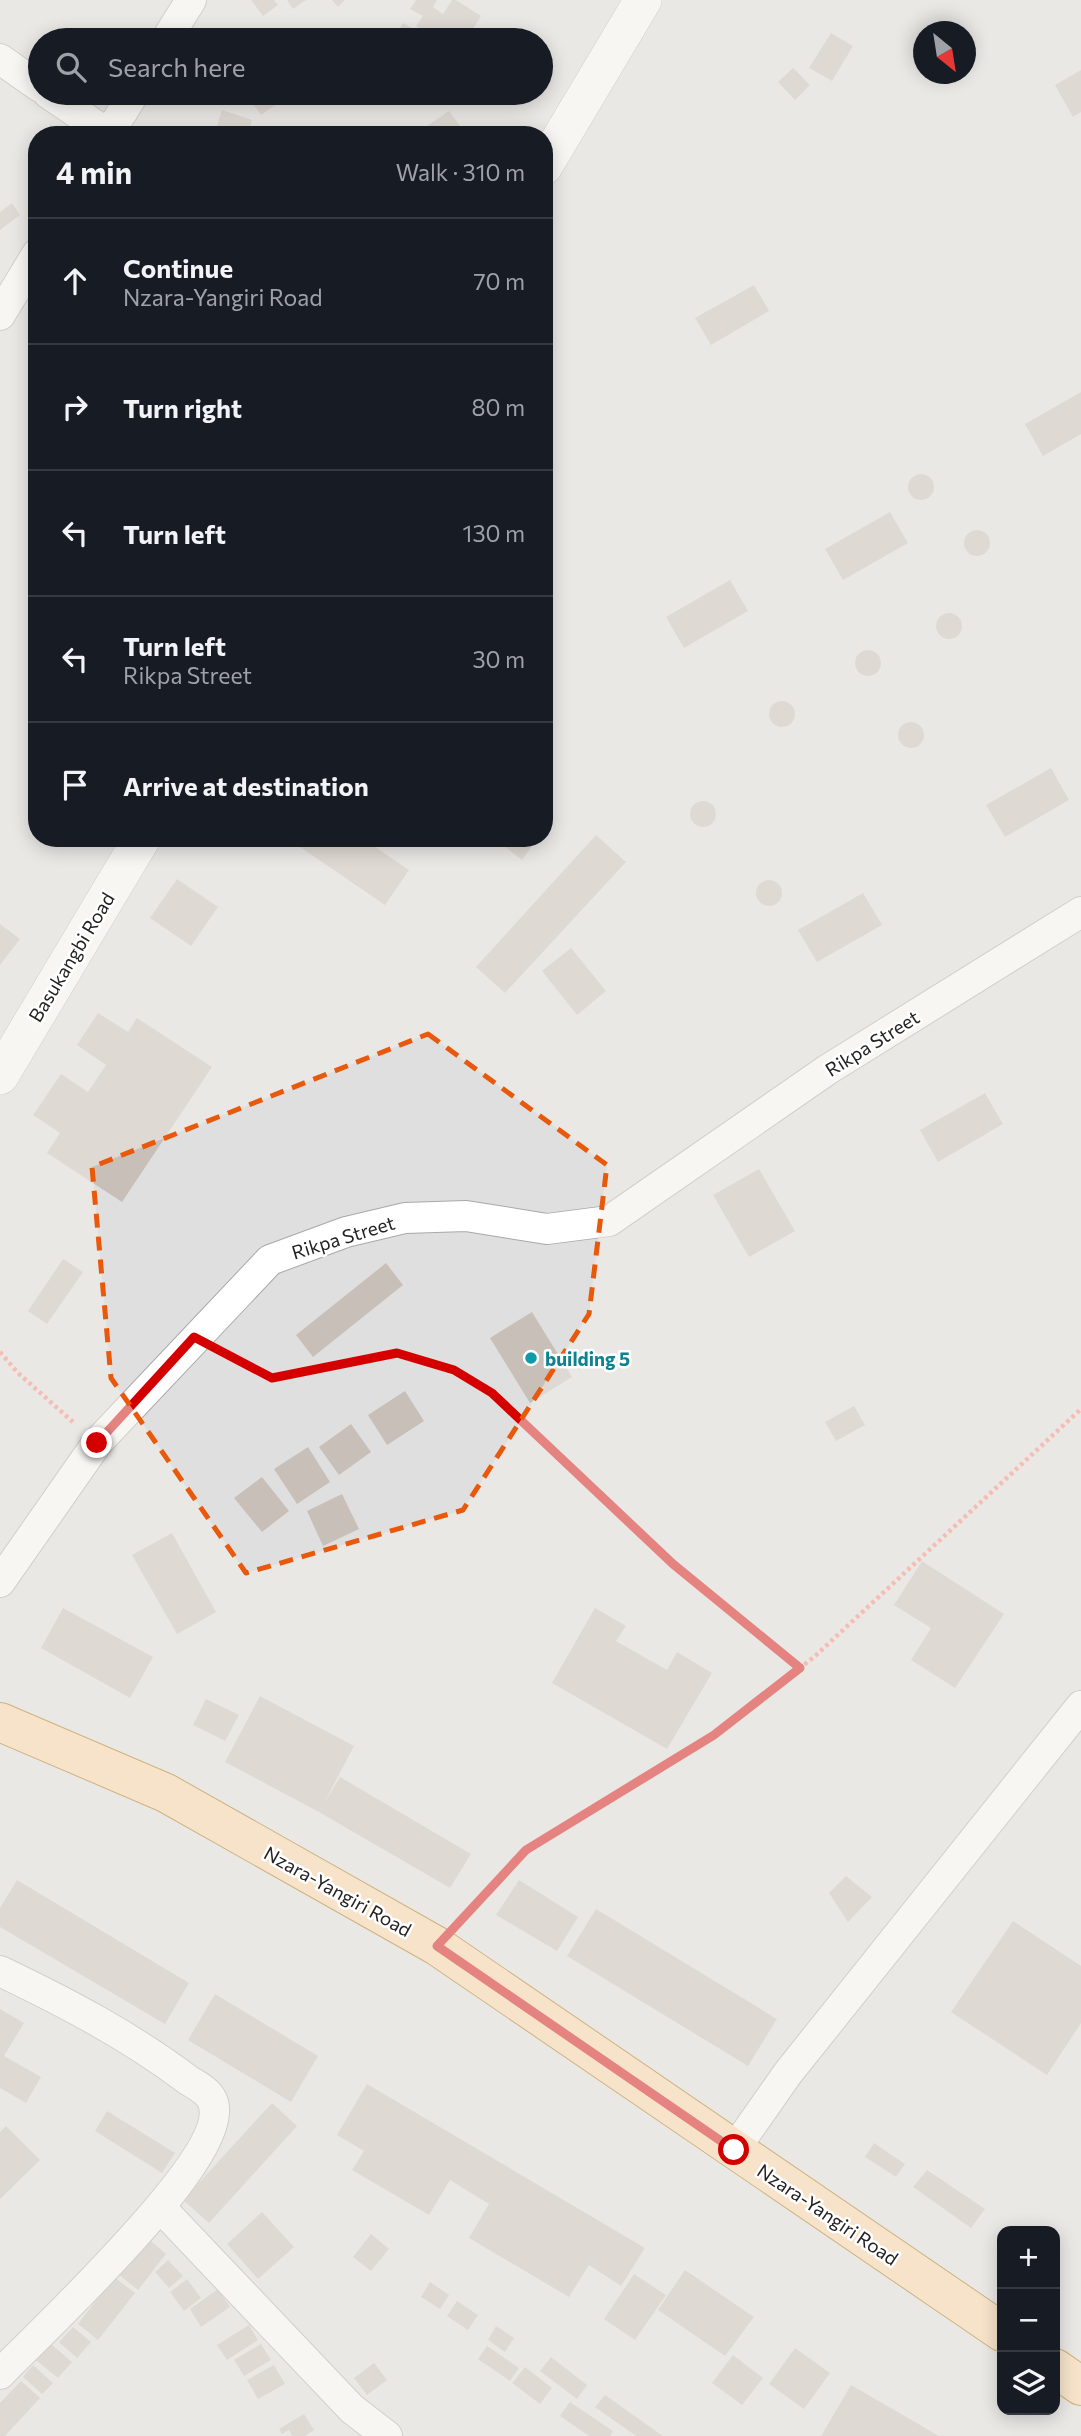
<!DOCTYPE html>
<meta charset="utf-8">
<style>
body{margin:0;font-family:Commissioner,sans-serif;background:#20242c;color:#f1f3f6}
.controls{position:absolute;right:21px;bottom:21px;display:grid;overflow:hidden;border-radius:14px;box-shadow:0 4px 18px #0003}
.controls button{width:63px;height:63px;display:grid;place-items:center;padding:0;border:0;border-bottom:2px solid #363941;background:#171b24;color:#f1f3f6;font:35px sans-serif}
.compass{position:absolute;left:913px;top:21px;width:63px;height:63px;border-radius:50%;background:#171b24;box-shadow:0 4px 18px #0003;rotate:150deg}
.stop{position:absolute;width:21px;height:21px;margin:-16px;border:5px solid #d40000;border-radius:50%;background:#fff}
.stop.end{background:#d40000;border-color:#fff;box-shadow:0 2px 7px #0008}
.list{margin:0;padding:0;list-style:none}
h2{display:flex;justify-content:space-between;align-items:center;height:91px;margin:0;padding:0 28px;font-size:30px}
h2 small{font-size:23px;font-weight:400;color:#9ea1a6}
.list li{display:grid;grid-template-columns:46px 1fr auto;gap:21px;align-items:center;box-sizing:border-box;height:126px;padding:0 28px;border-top:2px solid #363941}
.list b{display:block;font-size:26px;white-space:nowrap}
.list p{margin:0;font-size:23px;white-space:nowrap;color:#9ea1a6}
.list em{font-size:23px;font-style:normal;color:#9ea1a6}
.icon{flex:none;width:38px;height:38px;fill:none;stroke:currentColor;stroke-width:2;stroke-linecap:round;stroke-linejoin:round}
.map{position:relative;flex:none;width:1081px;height:2436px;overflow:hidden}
.search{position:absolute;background:#171b24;box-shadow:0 4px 18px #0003;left:28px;top:28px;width:525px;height:77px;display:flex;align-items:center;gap:18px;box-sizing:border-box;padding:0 24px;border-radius:38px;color:#9ea1a6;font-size:26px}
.panel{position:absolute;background:#171b24;box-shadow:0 4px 18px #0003;left:28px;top:126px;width:525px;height:721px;border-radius:28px}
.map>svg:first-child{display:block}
</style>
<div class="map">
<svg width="1081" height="2436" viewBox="0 0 1081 2436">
<rect width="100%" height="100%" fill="#f2efe9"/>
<path fill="#e0dfdf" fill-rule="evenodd" d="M0,0H1081V2436H0ZM923,32H965V74H923ZM40,40H541V93H40ZM37,135H544V838H37ZM1002,2231H1055V2410H1002Z"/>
<path fill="#c7bfb8" d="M251,0H274L278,5L263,16Z
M287,0H306L293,9Z
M332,0H345L338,7Z
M416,0H437L433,7L443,14L452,0H456L481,16L466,40H438L416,26L423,16L410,9Z
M403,23L425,36L422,40H392Z
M831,33L853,46L832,81L809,68Z
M793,68L810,85L795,100L778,82Z
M1081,70V112L1073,117L1055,85Z
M254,93H277L282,100L261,115L248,97Z
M222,110L252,120L247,135H214Z
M449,111L463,130L456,135H433L427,126Z
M12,203L20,215L0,230V212Z
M754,285L769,311L711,345L695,318Z
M37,298V315L29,302Z
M1081,392V434L1043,456L1025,424Z
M908 487a13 13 0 1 1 26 0a13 13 0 1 1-26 0Z
M890,512L908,543L843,580L825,549Z
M964 543a13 13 0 1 1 26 0a13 13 0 1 1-26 0Z
M730,580L748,611L684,648L666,617Z
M936 626a13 13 0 1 1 26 0a13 13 0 1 1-26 0Z
M855 663a13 13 0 1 1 26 0a13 13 0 1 1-26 0Z
M769 714a13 13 0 1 1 26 0a13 13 0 1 1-26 0Z
M898 735a13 13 0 1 1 26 0a13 13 0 1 1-26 0Z
M1051,768L1069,800L1005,837L986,805Z
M690 814a13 13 0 1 1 26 0a13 13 0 1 1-26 0Z
M596,835L626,862L505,993L476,967Z
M287,838H362L409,870L385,905Z
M494,838H538L522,860Z
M177,879L218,907L191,946L150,918Z
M756 893a13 13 0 1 1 26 0a13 13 0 1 1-26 0Z
M863,893L882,925L817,962L798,930Z
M0,924L20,939L0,965Z
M571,948L606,991L577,1015L542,971Z
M98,1013L128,1032L137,1018L212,1067L122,1202L47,1153L60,1133L33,1115L61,1074L88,1092L106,1065L77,1045Z
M985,1093L1003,1124L938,1162L920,1130Z
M759,1169L795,1231L749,1257L713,1195Z
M63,1259L83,1272L47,1324L28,1311Z
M386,1263L403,1285L313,1357L296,1335Z
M532,1312L572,1377L530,1403L490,1338Z
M405,1391L424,1421L387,1445L368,1415Z
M854,1406L865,1425L836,1441L825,1422Z
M351,1424L371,1452L339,1475L319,1447Z
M308,1447L330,1482L297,1504L274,1469Z
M262,1477L289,1511L262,1532L234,1498Z
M342,1494L359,1529L323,1546L307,1511Z
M172,1533L216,1612L177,1634L132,1555Z
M922,1561L1004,1614L955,1688L911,1660L931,1628L894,1605Z
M63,1608L153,1657L130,1698L41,1648Z
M595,1608L626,1626L616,1641L667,1670L677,1652L712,1673L667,1749L552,1683Z
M260,1696L354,1746L323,1805L340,1777L471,1854L450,1888L319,1812L225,1762Z
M206,1699L239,1715L225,1741L193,1725Z
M846,1876L872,1897L848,1922L829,1893Z
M17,1880L189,1983L165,2024L0,1927V1908Z
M519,1880L578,1917L557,1951L496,1915Z
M596,1909L777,2019L748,2066L567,1956Z
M1013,1921L1081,1966V2023L1047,2075L951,2012Z
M215,1994L318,2056L291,2102L188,2040Z
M0,2009L24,2023L4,2056L41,2077L26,2103L0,2088Z
M367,2084L645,2248L621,2286L589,2265L569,2297L469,2238L489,2204L450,2180L429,2215L352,2170L364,2151L337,2135Z
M272,2103L297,2126L209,2223L183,2200Z
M107,2111L175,2153L162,2173L95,2131Z
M6,2126L40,2160L0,2199V2132Z
M874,2143L905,2164L896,2177L865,2157Z
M927,2170L985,2209L971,2228L913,2187Z
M262,2212L294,2247L258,2279L227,2244Z
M371,2234L389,2249L371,2271L353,2257Z
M146,2237L166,2254L138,2290L117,2273Z
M168,2260L183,2276L169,2288L155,2272Z
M685,2270L754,2317L725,2356L658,2310Z
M634,2274L666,2295L635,2340L604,2319Z
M114,2277L135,2293L98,2340L78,2324Z
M187,2279L201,2298L184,2311L170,2292Z
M430,2282L449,2295L440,2309L421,2297Z
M218,2289L230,2307L201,2327L190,2309Z
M457,2301L478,2315L468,2330L447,2316Z
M249,2325L258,2340L227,2360L217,2345Z
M496,2326L514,2338L505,2352L488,2340Z
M73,2327L91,2342L77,2358L59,2342Z
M51,2344L72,2362L58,2378L36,2360Z
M261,2344L271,2360L244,2376L234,2360Z
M487,2346L519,2368L510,2381L478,2359Z
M795,2348L830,2373L804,2409L769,2384Z
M733,2355L763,2378L742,2405L712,2383Z
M551,2357L587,2385L577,2399L540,2371Z
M374,2363L387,2380L367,2395L354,2378Z
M33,2365L53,2383L42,2394L23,2377Z
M274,2365L285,2384L258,2399L247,2380Z
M525,2367L552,2388L540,2404L512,2383Z
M21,2381L40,2398L5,2436H0V2403Z
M851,2385L939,2436H821Z
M605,2395L663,2436H636L595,2407Z
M570,2402L613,2431L610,2436H589L560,2416Z
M304,2414L314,2430L305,2436H292L289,2430L282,2434L279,2429Z"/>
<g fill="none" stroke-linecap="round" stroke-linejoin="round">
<g stroke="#a9a9a9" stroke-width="32">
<path id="minor" d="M166,40L191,0
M0,59L40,87
M48,93L108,134
M108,135L134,93
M0,315L37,254
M0,1582L97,1443L270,1260L346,1232L405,1218L466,1216L547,1229L609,1221L827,1070L1081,912
M0,1971C65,2002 130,2036 188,2080C196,2085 208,2091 212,2100C237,2152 39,2333 0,2374
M734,2150L788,2073L1081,1706
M161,2208L352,2409L387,2436"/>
</g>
<g stroke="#a9a9a9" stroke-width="38">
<path id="tertiary" d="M544,166L643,0
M0,1076L142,838"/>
</g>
<g stroke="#a06b00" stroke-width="40">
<path id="primary" d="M0,1722L166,1793L437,1946L1002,2332
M1055,2368L1081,2386"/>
</g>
<path stroke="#fa8072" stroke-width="4.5" stroke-dasharray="3.5 3.5" stroke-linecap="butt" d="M0,1352L18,1373L73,1422
M227,1354L272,1378L397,1353L454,1370L492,1393L673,1564L800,1668
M463,1917L526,1850L714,1735L814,1657L1081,1409"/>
<use href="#minor" stroke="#fff" stroke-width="30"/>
<use href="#tertiary" stroke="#fff" stroke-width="37"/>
<use href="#primary" stroke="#fcd6a4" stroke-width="38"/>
</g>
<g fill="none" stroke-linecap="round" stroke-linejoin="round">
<path stroke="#d40000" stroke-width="9" d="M97,1443L194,1337L272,1378L397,1353L454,1370L492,1393L673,1564L800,1668L714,1735L526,1850L437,1946L734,2150"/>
</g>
<path d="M0 0H1081V2436H0ZM428,1034L607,1165L589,1314L463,1510L246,1573L111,1378L92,1167Z" fill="#f2efe9" fill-opacity=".55" fill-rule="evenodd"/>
<path fill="none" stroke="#e8590c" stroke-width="5" stroke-dasharray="14 9" stroke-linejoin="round" d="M428,1034L607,1165L589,1314L463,1510L246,1573L111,1378L92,1167Z"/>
<circle fill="#0f9aa8" stroke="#fff" stroke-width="2.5" cx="531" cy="1358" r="7"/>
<g text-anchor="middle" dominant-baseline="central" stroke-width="5" stroke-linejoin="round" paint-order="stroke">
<g font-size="19" fill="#222" stroke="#fff">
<text transform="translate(71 957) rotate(-59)">Basukangbi Road</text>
<text transform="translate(872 1043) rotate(-32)">Rikpa Street</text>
<text transform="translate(343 1237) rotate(-17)">Rikpa Street</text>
<text transform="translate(338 1891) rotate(29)">Nzara-Yangiri Road</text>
<text transform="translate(828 2214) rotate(34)">Nzara-Yangiri Road</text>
</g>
<g font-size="19" font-weight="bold" fill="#0d838f" stroke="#fff" text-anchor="start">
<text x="545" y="1358">building 5</text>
</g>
</g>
</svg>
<div class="controls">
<button>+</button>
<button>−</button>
<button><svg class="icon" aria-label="layers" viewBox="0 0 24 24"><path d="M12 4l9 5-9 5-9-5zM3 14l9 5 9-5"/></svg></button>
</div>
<svg class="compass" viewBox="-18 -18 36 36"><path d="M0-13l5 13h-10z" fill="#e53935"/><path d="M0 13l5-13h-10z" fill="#9ea1a6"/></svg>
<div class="stop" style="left:734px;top:2150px"></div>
<div class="stop end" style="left:97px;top:1443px"></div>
<div class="search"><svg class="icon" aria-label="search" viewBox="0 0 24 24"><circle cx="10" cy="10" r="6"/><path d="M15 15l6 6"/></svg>Search here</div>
<section class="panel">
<h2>4 min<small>Walk · 310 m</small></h2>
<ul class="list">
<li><svg class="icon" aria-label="ahead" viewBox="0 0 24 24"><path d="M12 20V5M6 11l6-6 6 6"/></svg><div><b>Continue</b><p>Nzara-Yangiri Road</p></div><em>70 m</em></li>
<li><svg class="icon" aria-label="right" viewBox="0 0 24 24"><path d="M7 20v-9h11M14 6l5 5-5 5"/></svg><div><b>Turn right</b></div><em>80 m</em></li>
<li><svg class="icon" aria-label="left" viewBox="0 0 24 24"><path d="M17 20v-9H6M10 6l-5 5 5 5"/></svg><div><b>Turn left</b></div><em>130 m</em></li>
<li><svg class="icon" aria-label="left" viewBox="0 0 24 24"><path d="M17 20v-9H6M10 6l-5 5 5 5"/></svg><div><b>Turn left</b><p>Rikpa Street</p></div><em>30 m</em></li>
<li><svg class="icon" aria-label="arrive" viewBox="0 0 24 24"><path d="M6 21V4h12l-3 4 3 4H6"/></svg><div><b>Arrive at destination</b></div></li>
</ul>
</section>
</div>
